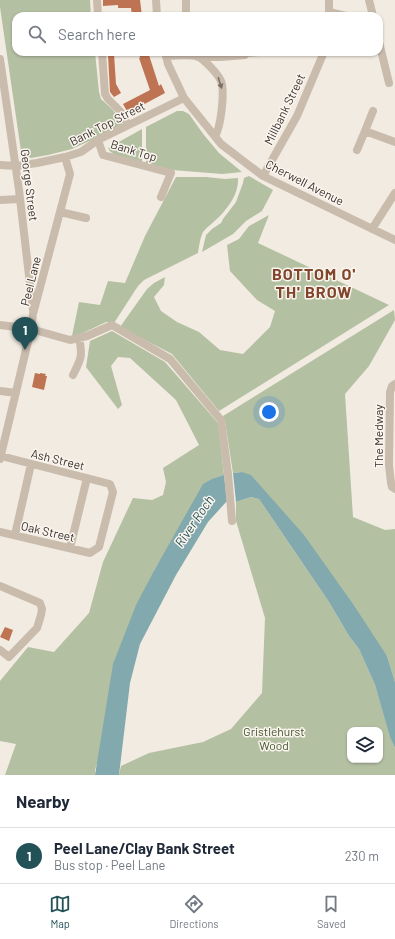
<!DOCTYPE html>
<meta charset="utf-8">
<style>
body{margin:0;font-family:Barlow,sans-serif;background:#f6f6f7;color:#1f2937}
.controls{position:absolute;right:12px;bottom:12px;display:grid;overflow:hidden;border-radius:8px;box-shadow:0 1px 3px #0004}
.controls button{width:36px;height:36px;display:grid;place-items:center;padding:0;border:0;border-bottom:1px solid #e0e1e3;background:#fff;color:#1f2937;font:20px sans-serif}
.you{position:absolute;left:269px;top:412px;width:14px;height:14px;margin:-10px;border:3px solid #fff;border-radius:50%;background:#1a73e8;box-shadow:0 0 0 6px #1a73e833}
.badge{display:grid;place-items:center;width:26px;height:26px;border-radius:50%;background:#235158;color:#fff;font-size:13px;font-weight:700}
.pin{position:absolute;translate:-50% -33px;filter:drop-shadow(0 1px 2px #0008)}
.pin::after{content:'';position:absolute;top:21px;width:14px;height:12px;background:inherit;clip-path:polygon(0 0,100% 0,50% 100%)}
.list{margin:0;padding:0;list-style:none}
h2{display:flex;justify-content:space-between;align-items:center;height:52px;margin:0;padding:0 16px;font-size:17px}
h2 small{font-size:13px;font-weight:400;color:#747a83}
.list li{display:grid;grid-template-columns:26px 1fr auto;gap:12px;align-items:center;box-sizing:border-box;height:56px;padding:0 16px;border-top:1px solid #e0e1e3}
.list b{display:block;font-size:15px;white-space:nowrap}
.list p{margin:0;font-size:13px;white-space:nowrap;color:#747a83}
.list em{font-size:13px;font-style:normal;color:#747a83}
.icon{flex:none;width:22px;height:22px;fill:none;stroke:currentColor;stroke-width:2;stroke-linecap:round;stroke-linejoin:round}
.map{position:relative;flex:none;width:395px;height:775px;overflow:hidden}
.search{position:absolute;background:#fff;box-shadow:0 1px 3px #0004;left:12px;right:12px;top:12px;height:44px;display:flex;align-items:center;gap:10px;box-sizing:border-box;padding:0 14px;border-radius:12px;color:#747a83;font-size:15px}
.sheet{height:108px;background:#fff}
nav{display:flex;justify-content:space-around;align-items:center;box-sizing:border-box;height:56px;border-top:1px solid #e0e1e3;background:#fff;font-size:11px;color:#747a83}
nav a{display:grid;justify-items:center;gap:2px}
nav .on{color:#235158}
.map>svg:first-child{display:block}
</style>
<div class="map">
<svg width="395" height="775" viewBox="0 0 395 775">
<rect width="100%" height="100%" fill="#f2ebe1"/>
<path fill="#b4c0a2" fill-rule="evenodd" d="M0,0H90L91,16H16V52H95L99,92L101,99L112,109L121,120L122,126L72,149L48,155L31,158L24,155L21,151L0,7Z
M177,111H183L189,114L204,135L219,153L242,172L222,174L172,170L146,164V127Z
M142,129V162C133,160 112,158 108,148Z
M249,176L273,190L262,211L246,221L233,234L202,252L206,235L212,229L221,223L223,219L236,202L243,183L244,178Z
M176,177H206L225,179L238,178C239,193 229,207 219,217C214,222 208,226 203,232C200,238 199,247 198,253L144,280L138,286L114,323L106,322L83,333L72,336L79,302L100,305L108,281L125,283L145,236Z
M269,215L258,243L389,305L219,411L172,354L120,327L147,289L154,283L165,277L164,285L154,297L161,311L177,322L199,332L220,350L243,354L270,327L275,311L257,300L230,271L227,245L239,239L249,226Z
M394,310L395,320L369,366L345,394L353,517L385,530L395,529V682L387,656L242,472L233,473L225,421L223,416Z
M112,331L165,362L218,423L224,475L214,478L155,569L95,770V775H5L16,744L0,741V681L28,647L54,652L89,613L103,562L133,498L152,500L163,495L166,482L163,468L199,445L176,400L130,358L118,357L111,366L122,405L118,409L86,367L90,341Z
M251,497L259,499L329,602L349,636L359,649L375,685L390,736L395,748V775H119L121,766L149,753L203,742L231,729L262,693L265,618L236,521V502ZM350,730H380V760H350Z"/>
<path fill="#82a9ad" d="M242,472L251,475L304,535L353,604L387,656L395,682V748L390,737L375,685L359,649L349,636L329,602L259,499L251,497L236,502L233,473Z
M224,475L227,501L208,522L176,575L140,644L130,683L119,775H95L113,664L136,605L155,569L203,484L214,478Z"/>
<path fill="#be7453" d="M103,0H140L142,16H132L131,8H118V5L103,6Z
M139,52H148L159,86L161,84L165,93L128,113L123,104L150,90L139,58H140Z
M114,54L116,84L121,93L114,97L110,92L108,55Z
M35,373L40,374V373L46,374L45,376H47L44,390L32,387Z
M5,627L13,630L9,641L0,637Z"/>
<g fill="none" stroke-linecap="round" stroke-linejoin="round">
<path stroke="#cabcad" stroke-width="8" d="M97,0L98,16
M156,0L157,16
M186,0V16
M329,0V16
M369,0L373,16
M329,12L346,16
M379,42L389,83
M102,52L105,94L108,99L120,111L128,125
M165,52L168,64L184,98L221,144L263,176L395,240
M247,53L258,52
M166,56C175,56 189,54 197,56C204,59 218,74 221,81C225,91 221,127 215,136
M198,57H221L245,55L247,52
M0,59L19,190L33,310
M365,131L395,142
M98,140L103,155L171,173L161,197
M357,150L365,131L373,111
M0,165L16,166L37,163L65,157L81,152L98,140L184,98
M263,176L297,116L324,52
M0,200L20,199
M60,212L86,218
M372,229L395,193
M0,325L31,329L70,340L87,336L112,325L170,359L221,420L228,474L232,521
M73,375C81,359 83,356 79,338
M395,384L392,386L390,392L389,465L391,483L392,487L395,489
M0,391L16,393
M0,459L31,329L33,314L70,174L65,157
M0,532L90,553L99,547L113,492L110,484L1,456
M15,535L31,464
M70,548L87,478
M0,586L40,603L42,609L41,615L37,628L9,657L0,650"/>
</g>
<defs><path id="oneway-solid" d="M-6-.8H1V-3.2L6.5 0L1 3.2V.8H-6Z"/></defs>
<use fill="#7a6f66" href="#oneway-solid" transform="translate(220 83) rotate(72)"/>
<g text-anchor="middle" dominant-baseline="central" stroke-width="3" stroke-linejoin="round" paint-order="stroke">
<g font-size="12" fill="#39302b" stroke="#faf5ee">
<text transform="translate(284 109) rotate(-64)">Millbank Street</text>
<text transform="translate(107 123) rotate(-27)">Bank Top Street</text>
<text transform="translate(134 150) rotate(17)">Bank Top</text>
<text transform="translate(305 182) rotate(27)">Cherwell Avenue</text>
<text transform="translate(30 185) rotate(83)">George Street</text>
<text transform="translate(30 281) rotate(-76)">Peel Lane</text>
<text transform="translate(378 436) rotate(-90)">The Medway</text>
<text transform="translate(58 459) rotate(14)">Ash Street</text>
<text transform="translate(48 531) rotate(13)">Oak Street</text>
</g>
<g font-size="12" fill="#465531" stroke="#faf5ee">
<text x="274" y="731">Gristlehurst<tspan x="274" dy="14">Wood</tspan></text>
</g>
<g font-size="13" font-style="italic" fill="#235158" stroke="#faf5ee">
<text transform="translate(194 521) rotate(-56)">River Roch</text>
</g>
<g font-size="16" font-weight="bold" letter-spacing="1" fill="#82442a" stroke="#faf5ee">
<text x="314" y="273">BOTTOM O'<tspan x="314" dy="18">TH' BROW</tspan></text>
</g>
</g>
</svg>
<div class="controls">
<button><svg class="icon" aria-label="layers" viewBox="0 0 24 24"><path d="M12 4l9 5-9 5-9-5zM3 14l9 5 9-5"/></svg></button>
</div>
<div class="you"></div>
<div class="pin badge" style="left:25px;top:350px">1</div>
<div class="search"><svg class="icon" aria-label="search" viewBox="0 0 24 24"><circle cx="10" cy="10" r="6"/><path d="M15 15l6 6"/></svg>Search here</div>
</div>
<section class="sheet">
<h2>Nearby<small></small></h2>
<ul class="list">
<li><span class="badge">1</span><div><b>Peel Lane/Clay Bank Street</b><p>Bus stop · Peel Lane</p></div><em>230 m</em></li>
</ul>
</section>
<nav>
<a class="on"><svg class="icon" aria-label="map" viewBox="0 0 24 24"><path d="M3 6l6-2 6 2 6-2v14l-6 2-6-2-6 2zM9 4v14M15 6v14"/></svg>Map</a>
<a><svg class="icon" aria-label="directions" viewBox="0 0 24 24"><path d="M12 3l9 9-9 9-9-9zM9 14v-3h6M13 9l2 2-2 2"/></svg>Directions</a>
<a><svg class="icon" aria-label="saved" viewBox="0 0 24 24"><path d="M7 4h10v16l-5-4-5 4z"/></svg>Saved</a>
</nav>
